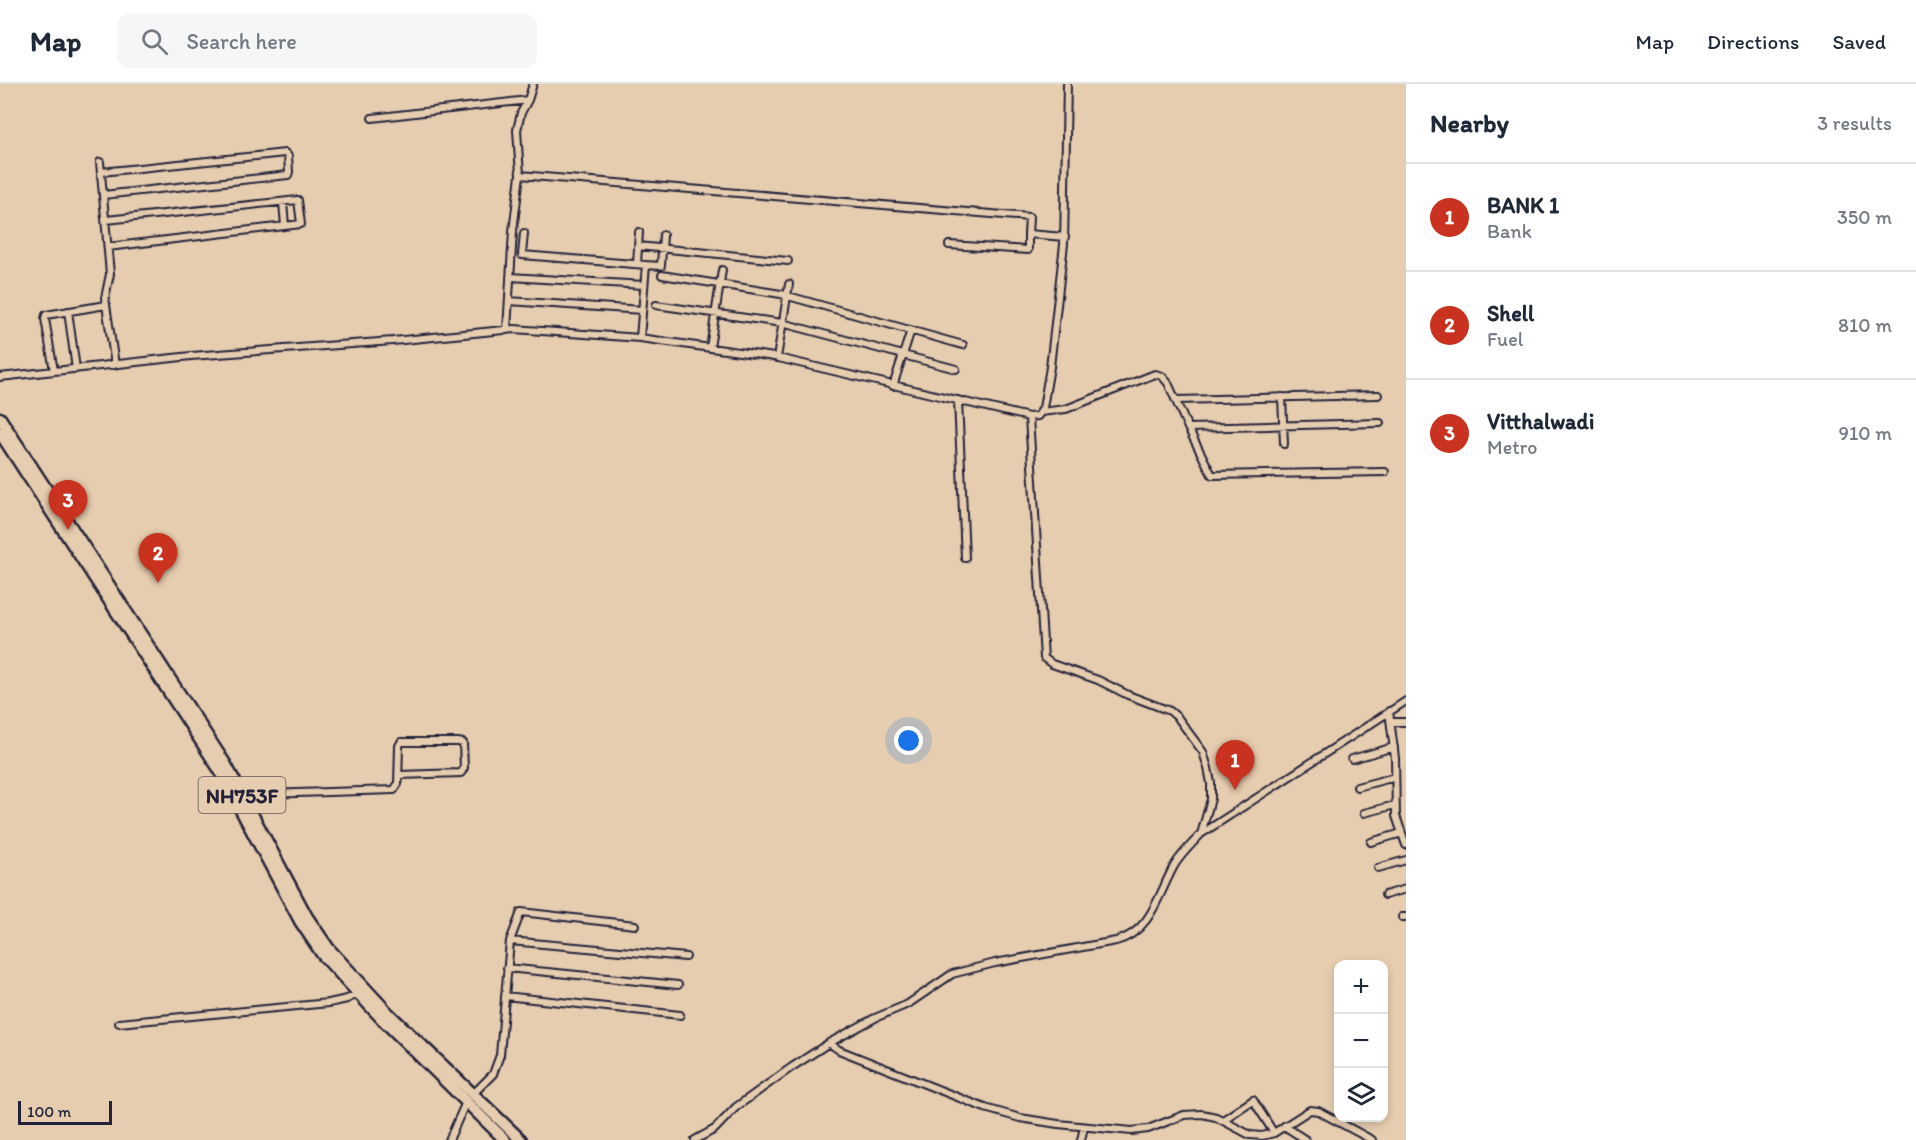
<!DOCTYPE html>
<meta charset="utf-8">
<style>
body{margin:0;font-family:Itim,sans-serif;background:#f6f6f7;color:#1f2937}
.controls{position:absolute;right:18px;bottom:18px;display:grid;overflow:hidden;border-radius:12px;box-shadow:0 3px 9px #0003}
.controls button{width:54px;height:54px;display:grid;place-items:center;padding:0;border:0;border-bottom:2px solid #e0e1e3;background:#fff;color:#1f2937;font:30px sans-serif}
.scale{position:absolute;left:18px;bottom:15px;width:94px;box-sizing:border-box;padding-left:6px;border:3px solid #22223b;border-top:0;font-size:16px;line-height:21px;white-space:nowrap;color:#22223b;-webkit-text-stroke:4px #e7cdaf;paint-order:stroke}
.you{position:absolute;left:909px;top:657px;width:21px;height:21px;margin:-15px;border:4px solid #fff;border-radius:50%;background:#1a73e8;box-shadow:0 0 0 9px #1a73e833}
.badge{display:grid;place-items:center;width:39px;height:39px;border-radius:50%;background:#c8321e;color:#fff;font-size:20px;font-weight:700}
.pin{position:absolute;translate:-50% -50px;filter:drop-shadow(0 2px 3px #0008)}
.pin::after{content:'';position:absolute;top:32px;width:21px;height:18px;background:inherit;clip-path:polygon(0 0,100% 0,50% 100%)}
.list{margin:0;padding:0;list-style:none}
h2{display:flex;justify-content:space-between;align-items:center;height:78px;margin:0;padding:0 24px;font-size:26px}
h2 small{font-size:20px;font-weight:400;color:#747a83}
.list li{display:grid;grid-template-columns:39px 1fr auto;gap:18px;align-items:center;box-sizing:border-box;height:108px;padding:0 24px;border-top:2px solid #e0e1e3}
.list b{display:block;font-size:22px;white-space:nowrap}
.list p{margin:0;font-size:20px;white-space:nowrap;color:#747a83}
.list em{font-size:20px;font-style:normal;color:#747a83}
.icon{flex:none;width:33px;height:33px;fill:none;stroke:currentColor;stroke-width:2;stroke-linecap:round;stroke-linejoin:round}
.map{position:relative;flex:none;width:1406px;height:1056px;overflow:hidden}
header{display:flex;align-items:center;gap:36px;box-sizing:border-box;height:84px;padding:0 30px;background:#fff;border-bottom:2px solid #e0e1e3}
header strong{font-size:28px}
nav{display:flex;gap:33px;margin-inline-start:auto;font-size:21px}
.search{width:420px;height:54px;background:#f6f6f7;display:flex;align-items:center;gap:15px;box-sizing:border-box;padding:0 21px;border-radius:12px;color:#747a83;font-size:22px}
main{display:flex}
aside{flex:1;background:#fff}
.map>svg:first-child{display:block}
</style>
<header>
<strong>Map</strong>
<div class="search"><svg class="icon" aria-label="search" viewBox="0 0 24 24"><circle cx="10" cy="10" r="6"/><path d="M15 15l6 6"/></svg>Search here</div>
<nav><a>Map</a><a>Directions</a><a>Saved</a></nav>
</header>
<main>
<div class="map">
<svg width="1406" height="1056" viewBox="0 0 1406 1056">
<rect width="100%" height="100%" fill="#e7cdaf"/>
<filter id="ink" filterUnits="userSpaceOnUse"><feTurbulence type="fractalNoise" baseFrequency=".0167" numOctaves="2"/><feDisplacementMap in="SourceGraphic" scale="12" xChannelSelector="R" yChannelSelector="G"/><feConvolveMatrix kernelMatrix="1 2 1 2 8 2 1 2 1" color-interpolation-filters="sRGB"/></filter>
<g filter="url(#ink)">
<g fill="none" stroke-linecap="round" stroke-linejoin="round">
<g stroke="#22223b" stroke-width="10">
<path id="minor" d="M372,34L528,16
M100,78L110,190L105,214L115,281
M101,88L285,69L288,72L289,88L288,91L103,111
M520,91L1029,133L1028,150L1065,153
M283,118L285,142
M106,136L298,116L301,140L108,163
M524,149L522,171L646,181L640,254
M949,161L1028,166V150
M638,162L788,177
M637,180L639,148
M646,181L661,182L663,151
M662,191L781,210L963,261
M510,193L644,201
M509,217L642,226
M656,221L782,239L956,285
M68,227L76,285
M507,246L513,147L520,91L517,46L521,29L528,16L533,0
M710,264L722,186
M777,274L789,200
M54,287L45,235L46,231L106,221
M0,293L191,272L393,257L514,245L640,254L774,273L1029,333L1038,332L1043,324L1050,283L1064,160L1067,0
M893,302L911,246
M1282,313L1284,360
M958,316L965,474
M1176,316L1378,311
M1041,328L1066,325L1155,290L1162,292L1168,299L1188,344L1212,391L1385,388
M1029,333L1044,574L1052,580L1098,596L1128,611L1170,627L1178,634L1203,668L1208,684L1211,699V715L1201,750
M1188,344L1380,339
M1389,627L1395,674L1396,732L1406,761
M1391,638H1406
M1352,675L1394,663
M1357,703L1395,693
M244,716L264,710L394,706L398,700L399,662L401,658H458L463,659L464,684L461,689L399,691
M1364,729L1395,721
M1371,758L1402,749
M1378,784L1406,776
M1385,811L1406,805
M1402,833H1406
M510,857L686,873
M507,884L678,901
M505,912L680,931
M119,939L329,919L347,915L358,910
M829,959L839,966L985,1024L1020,1034L1058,1040L1132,1047L1148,1045L1184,1031L1202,1030L1216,1033L1250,1051L1262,1052L1274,1049L1310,1026L1318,1027L1372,1056
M473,1010L493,990L500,971L510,857L521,828L635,841
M1223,1036L1253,1016L1274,1049
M1284,1042L1306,1056
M449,1056L466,1018
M695,1056L715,1045L736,1023L792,983L829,959L875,934L908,920L952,890L995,879L1116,857C1151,848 1158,811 1174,782C1181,770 1192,760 1201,750L1406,617
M1081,1056L1084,1043"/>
</g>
<g stroke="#22223b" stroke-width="15">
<path id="trunk" d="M0,334L226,681L307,833L329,865L389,930L521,1056
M0,349L219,685L300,837L322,870L383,936L505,1056"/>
</g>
<use href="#minor" stroke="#e7cdaf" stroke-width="6"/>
<use href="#trunk" stroke="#e7cdaf" stroke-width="10"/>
</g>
</g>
<g text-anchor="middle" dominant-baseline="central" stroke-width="4.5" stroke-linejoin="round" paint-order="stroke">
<rect fill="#e7cdaf" stroke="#5d555e" stroke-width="1.5" x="198.5" y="693" width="87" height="36" rx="4.5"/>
<g font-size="21" font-weight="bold" fill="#22223b">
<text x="242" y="711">NH753F</text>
</g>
</g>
</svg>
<div class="controls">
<button>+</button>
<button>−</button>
<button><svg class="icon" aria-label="layers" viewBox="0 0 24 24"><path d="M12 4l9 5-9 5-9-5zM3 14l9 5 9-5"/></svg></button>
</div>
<div class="scale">100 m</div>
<div class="you"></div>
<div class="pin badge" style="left:1235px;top:706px">1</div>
<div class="pin badge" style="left:158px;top:499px">2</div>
<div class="pin badge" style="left:68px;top:446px">3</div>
</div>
<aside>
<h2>Nearby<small>3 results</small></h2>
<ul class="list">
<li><span class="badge">1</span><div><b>BANK 1</b><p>Bank</p></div><em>350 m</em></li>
<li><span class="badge">2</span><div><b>Shell</b><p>Fuel</p></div><em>810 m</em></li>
<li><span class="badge">3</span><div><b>Vitthalwadi</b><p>Metro</p></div><em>910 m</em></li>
</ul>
</aside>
</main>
